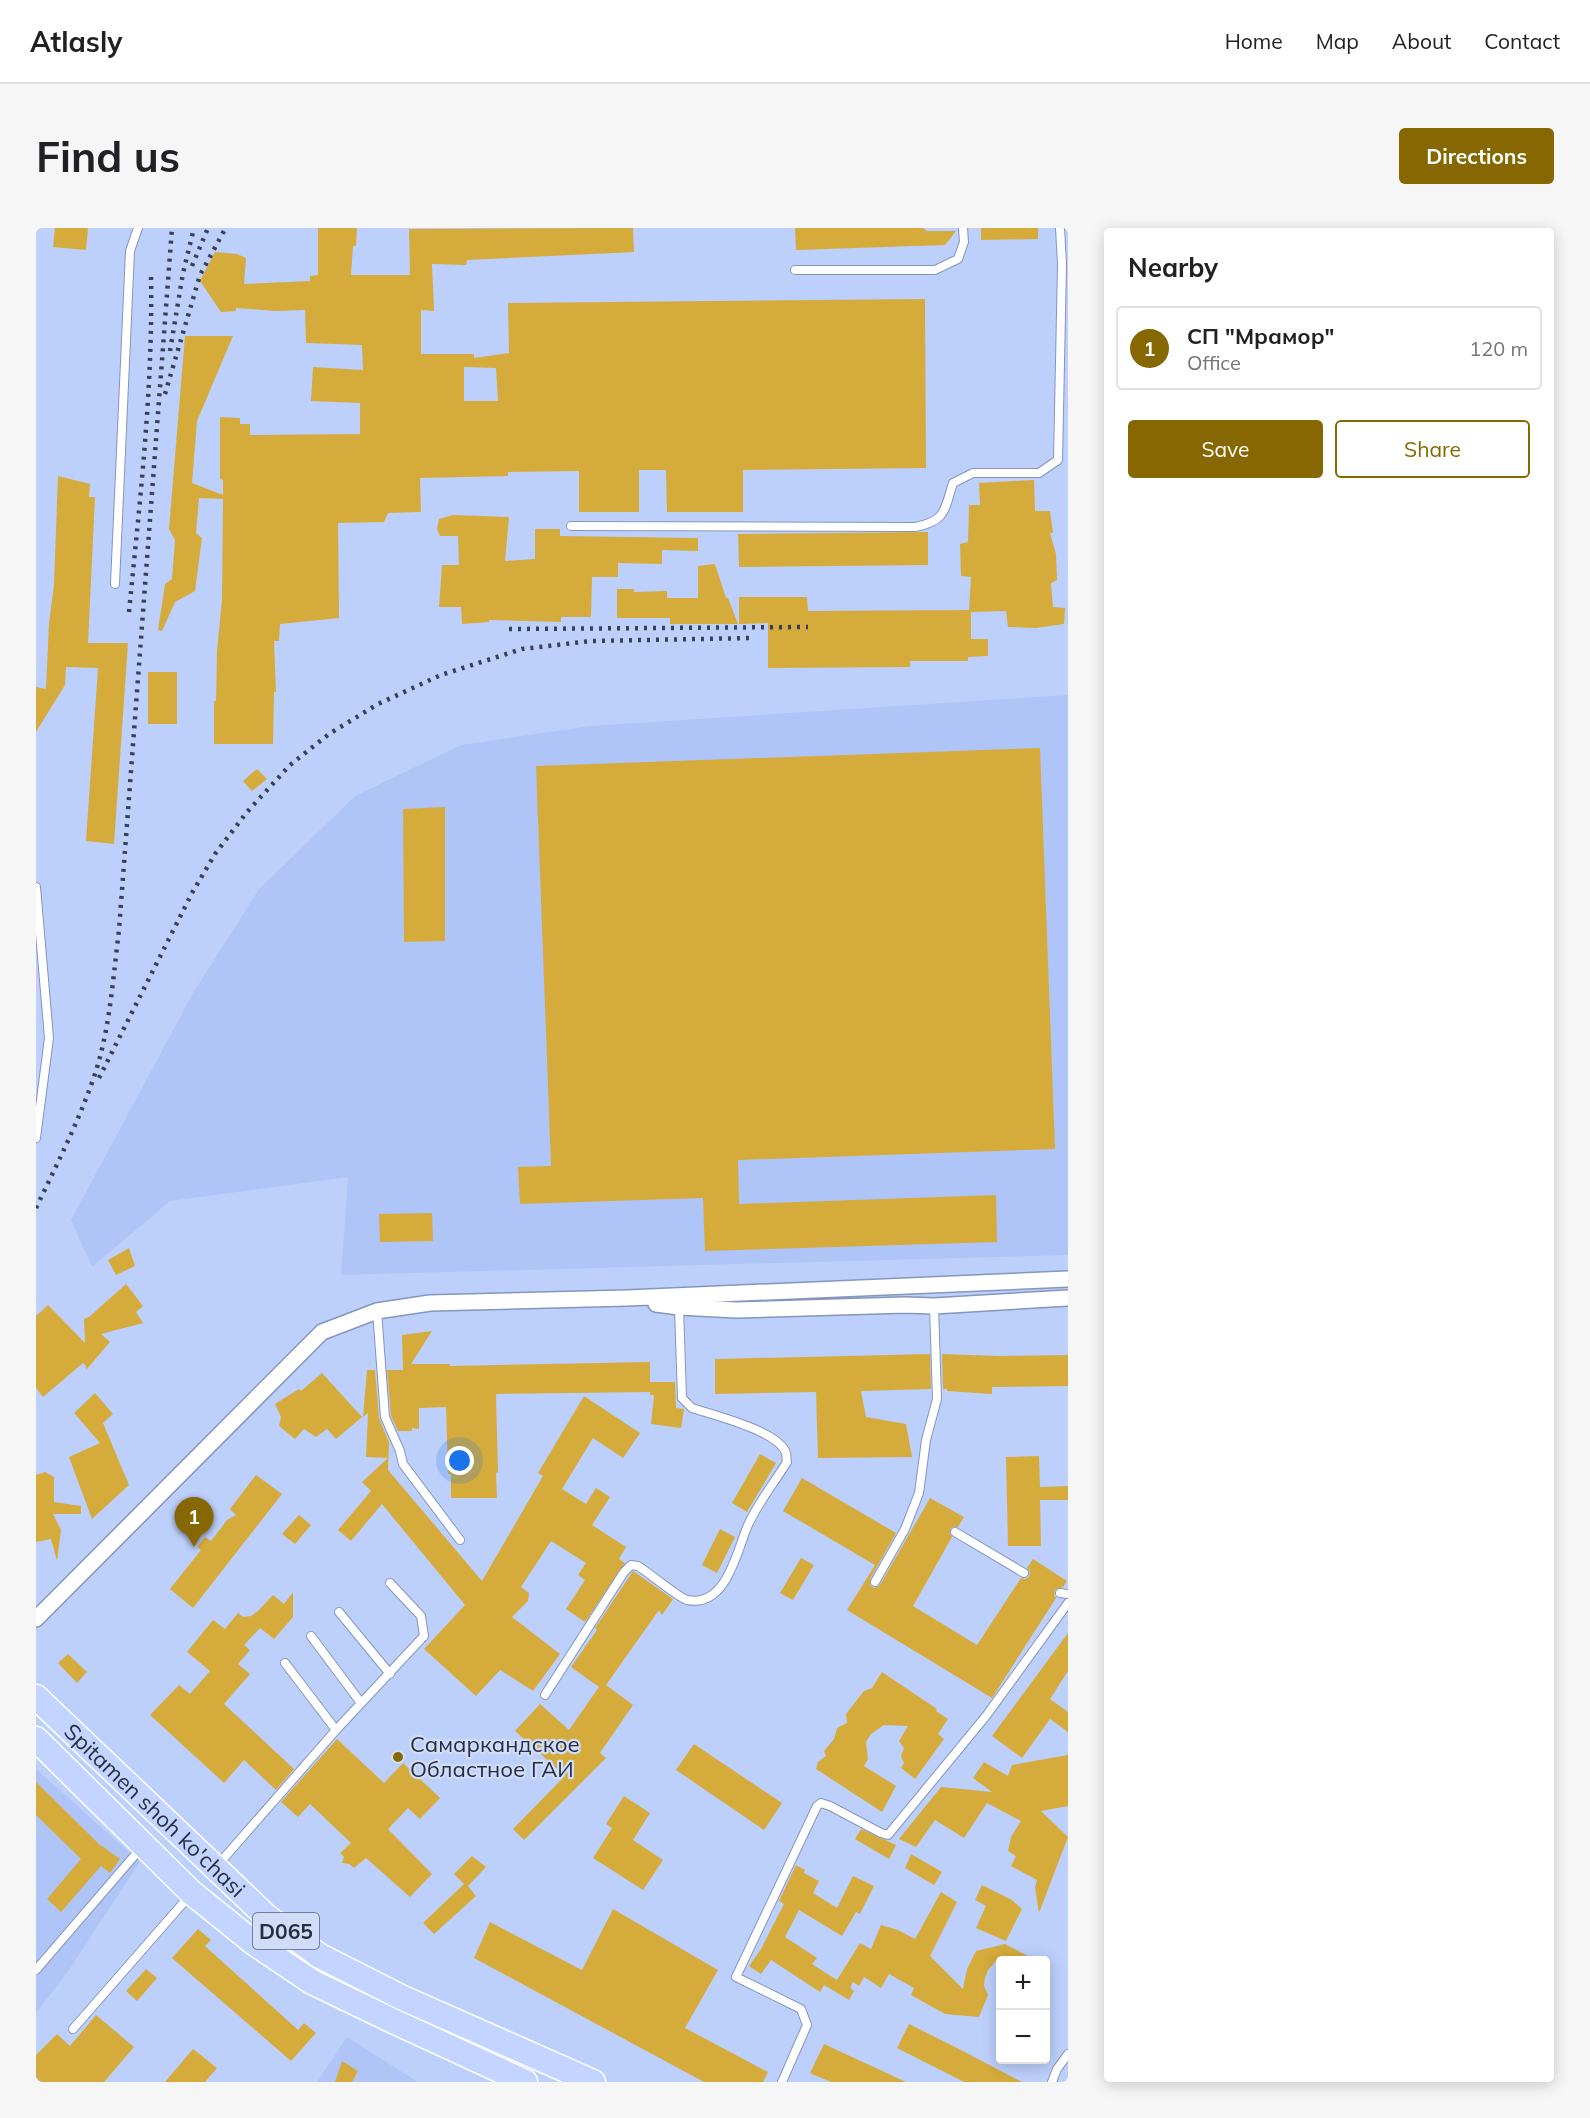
<!DOCTYPE html>
<meta charset="utf-8">
<style>
body{margin:0;font-family:Mulish,sans-serif;background:#f6f6f6;color:#202124}
.controls{position:absolute;right:18px;bottom:18px;display:grid;overflow:hidden;border-radius:6px;box-shadow:0 3px 15px #0003}
.controls button{width:54px;height:54px;display:grid;place-items:center;padding:0;border:0;border-bottom:2px solid #e0e0e0;background:#fff;color:#202124;font:30px sans-serif}
.you{position:absolute;left:424px;top:1233px;width:21px;height:21px;margin:-15px;border:4px solid #fff;border-radius:50%;background:#1a73e8;box-shadow:0 0 0 9px #1a73e833}
.badge{display:grid;place-items:center;width:39px;height:39px;border-radius:50%;background:#866701;color:#fff;font-size:20px;font-weight:700}
.pin{position:absolute;translate:-50% -50px;filter:drop-shadow(0 2px 3px #0008)}
.pin::after{content:'';position:absolute;top:32px;width:21px;height:18px;background:inherit;clip-path:polygon(0 0,100% 0,50% 100%)}
.list{margin:0;padding:0;list-style:none}
h2{display:flex;justify-content:space-between;align-items:center;height:78px;margin:0;padding:0 24px;font-size:26px}
h2 small{font-size:20px;font-weight:400;color:#757577}
.list li{display:grid;grid-template-columns:39px 1fr auto;gap:18px;align-items:center;box-sizing:border-box;height:84px;margin:0 12px 12px;padding:0 12px;border:2px solid #e0e0e0;border-radius:6px}
.list b{display:block;font-size:22px;white-space:nowrap}
.list p{margin:0;font-size:20px;white-space:nowrap;color:#757577}
.list em{font-size:20px;font-style:normal;color:#757577}
.actions{display:flex;gap:12px;padding:18px 24px}
.actions a{flex:1;padding:14px 0;border:2px solid #866701;border-radius:6px;text-align:center;font-size:21px;color:#866701}
.actions .main{background:#866701;color:#fff}
.map{position:relative;flex:none;width:1032px;height:1854px;overflow:hidden;border-radius:6px}
header{display:flex;align-items:center;gap:36px;box-sizing:border-box;height:84px;padding:0 30px;background:#fff;border-bottom:2px solid #e0e0e0}
header strong{font-size:28px}
nav{display:flex;gap:33px;margin-inline-start:auto;font-size:21px}
.intro{display:flex;align-items:center;justify-content:space-between;box-sizing:border-box;height:144px;padding:0 36px}
h1{margin:0;font-size:42px}
.button{padding:15px 27px;border-radius:6px;background:#866701;color:#fff;font-size:21px;font-weight:700}
main{display:flex;gap:36px;padding:0 36px}
aside{flex:1;background:#fff;border-radius:6px;box-shadow:0 3px 15px #0003}
.map>svg:first-child{display:block}
</style>
<header>
<strong>Atlasly</strong>
<nav><a>Home</a><a>Map</a><a>About</a><a>Contact</a></nav>
</header>
<div class="intro"><h1>Find us</h1><a class="button">Directions</a></div>
<main>
<div class="map">
<svg width="1032" height="1854" viewBox="0 0 1032 1854">
<rect width="100%" height="100%" fill="#bdd0fb"/>
<path fill="#b0c5f7" d="M1032,467V1027L305,1047L312,949L134,973L56,1039L35,992L157,765L223,661L319,568L425,517L554,498Z
M0,1541L104,1634L33,1742L0,1785Z
M311,1809L382,1854H281Z"/>
<path fill="#d5ab3c" fill-rule="evenodd" d="M19,0H52L50,22L17,19Z
M282,0H321L320,18H317L315,47H374L373,1L597,0L598,24L431,32L430,37L396,36L398,83L385,82V126H438V130L473,125L472,75L889,71L890,240L707,242V284H631L630,242H603V284H543V243L472,244V248L384,250L385,284L352,285L348,294L302,295L303,390L244,396L243,413H238L240,464H238L237,516H178V473H180L181,423L186,372L187,271L163,270L160,305L166,310L159,363L139,374L126,403L122,402L129,356L136,351L139,312L133,301L149,108H197L161,193L156,255L187,267V252L184,251V189L204,190V196H214V207L324,206V175L275,173L277,139L327,142L326,117L270,115L269,82L240,83L200,80V83L185,84L164,53L179,24L201,26L210,30L208,56L274,53V48L282,47ZM428,139L460,140L462,173H428Z
M759,0H887L891,3H920L909,17L760,22Z
M945,0H1002V11L945,12Z
M22,248L54,256L53,269H59L52,415H92L78,616L50,613L62,440L30,439L29,457L0,504V459L10,461L13,395L18,357Z
M998,252L999,283H1014L1017,305H1014L1020,326L1021,352L1015,355L1017,379L1029,380L1028,396L1000,400L972,399L970,383L935,384V411H952V428L932,429V433H874V439L732,440V395L703,396V369H771L772,383L933,382L935,349L925,348L924,316L932,314L933,277H944L943,255Z
M417,287L473,289L469,333L499,331V301H524V308L662,310V323L626,322V336L582,335V349H556L555,389H525V394L453,392V394L426,396L425,379H403L406,337H423L422,308H404L401,301L403,291Z
M892,304V337L703,339L702,306Z
M679,336L690,370H692L702,396H634V390H581V361H598V364L631,363V370H662V338Z
M112,444H141V496H112Z
M1004,520L1019,921L702,932L703,976L960,967L961,1014L669,1023L667,970L484,976L482,939L515,938L500,538Z
M221,541L231,551L216,563L207,553Z
M409,579V713L368,714L367,581Z
M396,985L397,1013L344,1014L343,986Z
M93,1020L99,1038L80,1047L72,1032Z
M90,1056L107,1078L100,1084L107,1095L65,1106L74,1114L50,1142V1138L47,1135L7,1169L0,1160V1088L12,1077L49,1115L48,1091L53,1089Z
M396,1103L375,1136H414V1138L614,1134V1154H639L640,1180L648,1181L645,1200L615,1196L618,1167H614V1164L460,1166L462,1244L460,1245L461,1270H415V1246H412L410,1179L383,1180V1201L376,1200V1203H362L355,1188L351,1142H367L366,1107Z
M894,1126L895,1161L825,1163L830,1189L870,1196L876,1229L782,1230L780,1164L679,1166V1131Z
M906,1126L963,1128L1032,1127V1158L956,1159V1166L911,1163V1161H907Z
M331,1142H339L343,1190L353,1214L352,1242L446,1353L507,1248L502,1245L548,1168L604,1205L587,1230L557,1210L526,1261L550,1276L560,1260L574,1269L556,1297L590,1319L583,1331L589,1335L549,1394L530,1381L549,1352L542,1347L550,1335L515,1313L485,1359L493,1365L492,1373L476,1389L524,1426L497,1463L464,1442L440,1468L388,1421L429,1377L346,1276L315,1313L302,1302L335,1263L326,1254L352,1230L330,1229L332,1185L327,1189Z
M286,1145L326,1189L300,1211L291,1201L280,1209L268,1201L259,1211L243,1198L245,1189L239,1176L263,1161L265,1163Z
M59,1165L77,1186L67,1195L93,1257L56,1291L33,1229L64,1215L38,1185Z
M724,1226L740,1235L711,1284L696,1275Z
M1003,1228L1004,1259L1032,1258V1272H1004L1005,1318H972L970,1229Z
M9,1244L18,1249V1274L45,1278V1286H17L25,1302L21,1333L15,1311L0,1314V1247Z
M220,1247L246,1266L157,1380L134,1361L165,1322L161,1319L169,1309L175,1313L191,1292L200,1287L194,1281Z
M766,1250L860,1305L834,1351V1357L838,1360L844,1357L894,1270L928,1289L922,1299H917L914,1301V1306L916,1309L877,1378L941,1417L985,1350L989,1351L993,1349L994,1344L991,1340L997,1331L1031,1353L1027,1359L1019,1362L1018,1367L1020,1370L956,1470L811,1382L839,1337L747,1283Z
M263,1287L275,1297L259,1316L246,1306Z
M684,1301L699,1309L681,1345L666,1337Z
M765,1330L778,1337L757,1372L744,1365Z
M597,1343L637,1371L626,1387L623,1382L570,1457L597,1477L564,1525L570,1530L488,1612L477,1601L529,1548L479,1503L504,1476L533,1502L563,1459L535,1439L561,1402L559,1400Z
M257,1364V1389L238,1411L224,1400L208,1417L214,1422L202,1436L214,1446L188,1476L258,1541L240,1562L208,1532L188,1555L114,1487L143,1457L154,1466L174,1443L151,1424L177,1392L189,1401L202,1385L207,1389L215,1388L222,1383L237,1367L248,1376Z
M1032,1405V1443L1014,1471L1032,1484V1504L1014,1491L986,1530L956,1508Z
M32,1426L51,1444L41,1455L22,1435Z
M846,1444L901,1481L900,1483L912,1491L902,1506L908,1511L879,1551L865,1540L868,1535L865,1528L868,1520L863,1513L872,1498L848,1497L835,1506L830,1514L832,1531L828,1538L860,1558L846,1584L780,1541L782,1534L790,1528L788,1523L798,1511L801,1500L811,1495L810,1486L828,1463L836,1460Z
M301,1511L348,1555L367,1535L404,1570L384,1591L372,1580L352,1601L396,1646L374,1669L330,1630L318,1640L313,1636L306,1635L308,1629L304,1625L315,1615L274,1576L262,1589L245,1574Z
M658,1516L746,1575L728,1602L640,1542Z
M1032,1527V1578L1005,1583L1032,1609L1003,1685L999,1659L1001,1652L975,1638L980,1628L972,1623L975,1609L985,1593L951,1575L928,1610L899,1592L880,1619L863,1611L905,1559L956,1564L937,1550L948,1534L972,1548L976,1537Z
M0,1554L63,1616L84,1631L74,1645L65,1638L25,1684L11,1671L45,1631L0,1587Z
M588,1568L614,1585L597,1612L627,1632L607,1662L557,1630L576,1600L570,1596Z
M825,1601L860,1617L853,1631L819,1611Z
M875,1626L906,1644L898,1657L869,1640Z
M436,1628L450,1639L432,1658L440,1668L398,1706L387,1695L428,1656L418,1646Z
M760,1637L769,1642L768,1645L783,1653L777,1665L801,1680L817,1648L838,1658L824,1686L820,1684L806,1708L763,1682L749,1709L781,1730L776,1736L801,1752L824,1715L835,1721L845,1697L862,1702L879,1711L905,1664L921,1674L894,1728L927,1761L931,1741L940,1723L969,1716L999,1732H961L952,1742L949,1750L948,1758L952,1767L943,1789L909,1786L875,1767L878,1760L853,1746L845,1760L828,1749L823,1758L817,1754L814,1760L818,1763L813,1772L788,1757L784,1764L735,1732L725,1746L713,1738L725,1721L748,1676L743,1673Z
M946,1657L976,1672L986,1681L970,1713L940,1700L950,1678L939,1672Z
M577,1681L682,1742L649,1800L732,1844L727,1854H668L438,1730L454,1694L546,1742Z
M162,1701L175,1712L169,1718L262,1802L268,1795L280,1805L255,1833L136,1730Z
M110,1741L121,1750L101,1773L90,1763Z
M60,1787L98,1819L68,1854H5L0,1849V1827L21,1806L34,1818Z
M873,1796L919,1819L986,1854H928L861,1820Z
M788,1816L870,1854H795L774,1845Z
M157,1821L181,1840L169,1854H129Z
M306,1833L322,1843L316,1854H299Z"/>
<g fill="none" stroke-linecap="round" stroke-linejoin="round">
<g stroke="#8495be" stroke-width="10">
<path id="service" d="M759,42H899L922,31L928,14L927,0
M535,298L879,299C910,293 908,283 917,255L937,245H1003L1022,232L1026,36L1024,0
M79,356L94,23L102,0
M0,659L13,810L0,910
M341,1083L349,1189L364,1223L367,1236L424,1312
M919,1304L988,1345
M839,1354L869,1301L883,1265L890,1212L901,1171L898,1078
M1024,1365L1032,1366
M303,1384L354,1446
M275,1408L325,1475
M249,1435L300,1502
M509,1467L588,1344L595,1337L602,1338C612,1344 643,1370 651,1372C691,1380 701,1322 712,1297C722,1275 738,1255 751,1234C750,1231 751,1228 750,1225C743,1203 677,1187 656,1180L646,1170L643,1079
M181,1638L300,1502L388,1408L385,1388L354,1355
M0,1742L105,1620
M37,1801L155,1666
M746,1854L771,1797L765,1781L700,1749L781,1578L785,1575L794,1578L845,1605L852,1607L950,1488L1032,1375
M1016,1854L1021,1841L1032,1826"/>
</g>
<g stroke="#8495be" stroke-width="18">
<path id="minor" d="M620,1076L643,1079L700,1082L869,1077L898,1078L1032,1070
M0,1391L286,1104L341,1083L394,1075L591,1070L1032,1051"/>
</g>
<g stroke="#fff" stroke-width="27">
<g id="primary">
<path id="s1" d="M0,1469L230,1688L284,1728L367,1770L557,1854"/>
<path d="M0,1511L156,1665L218,1715L276,1754L357,1793L489,1854"/>
</g>
</g>
<use href="#service" stroke="#fff" stroke-width="8"/>
<use href="#minor" stroke="#fff" stroke-width="15"/>
<use href="#primary" stroke="#c2d4ff" stroke-width="24"/>
<path stroke="#384054" stroke-width="4.5" stroke-dasharray="3 6" stroke-linecap="butt" d="M156,38L172,0
M134,123L147,45L158,0
M129,166L164,47L188,3
M93,384C104,272 117,160 115,48
M473,401L772,399
M63,850L156,665L179,626L211,584L254,537L293,506L342,476L405,447L486,421L555,413L715,410
M0,980C21,936 43,893 59,846C74,800 77,750 83,702L136,0"/>
</g>
<circle fill="#866701" stroke="#d1ddf8" stroke-width="2" cx="362" cy="1529" r="6"/>
<g text-anchor="middle" dominant-baseline="central" stroke-width="4.5" stroke-linejoin="round" paint-order="stroke">
<rect fill="#d1ddf8" stroke="#5a6276" stroke-width="1.5" x="217" y="1685" width="66" height="36" rx="4.5"/>
<g font-size="21" font-weight="bold" fill="#272e3f">
<text x="250" y="1703">D065</text>
</g>
<g font-size="22" fill="#272e3f" stroke="#d1ddf8" text-anchor="start">
<text x="374" y="1516">Самаркандское<tspan x="374" dy="25">Областное ГАИ</tspan></text>
</g>
<g font-size="22" fill="#272e3f" stroke="#d1ddf8">
<text stroke="none"><textPath href="#s1" startOffset="164">Spitamen shoh ko'chasi</textPath></text>
</g>
</g>
</svg>
<div class="controls">
<button>+</button>
<button>−</button>
</div>
<div class="you"></div>
<div class="pin badge" style="left:158px;top:1319px">1</div>
</div>
<aside>
<h2>Nearby<small></small></h2>
<ul class="list">
<li><span class="badge">1</span><div><b>СП &quot;Мрамор&quot;</b><p>Office</p></div><em>120 m</em></li>
</ul>
<div class="actions"><a class="main">Save</a><a>Share</a></div>
</aside>
</main>
